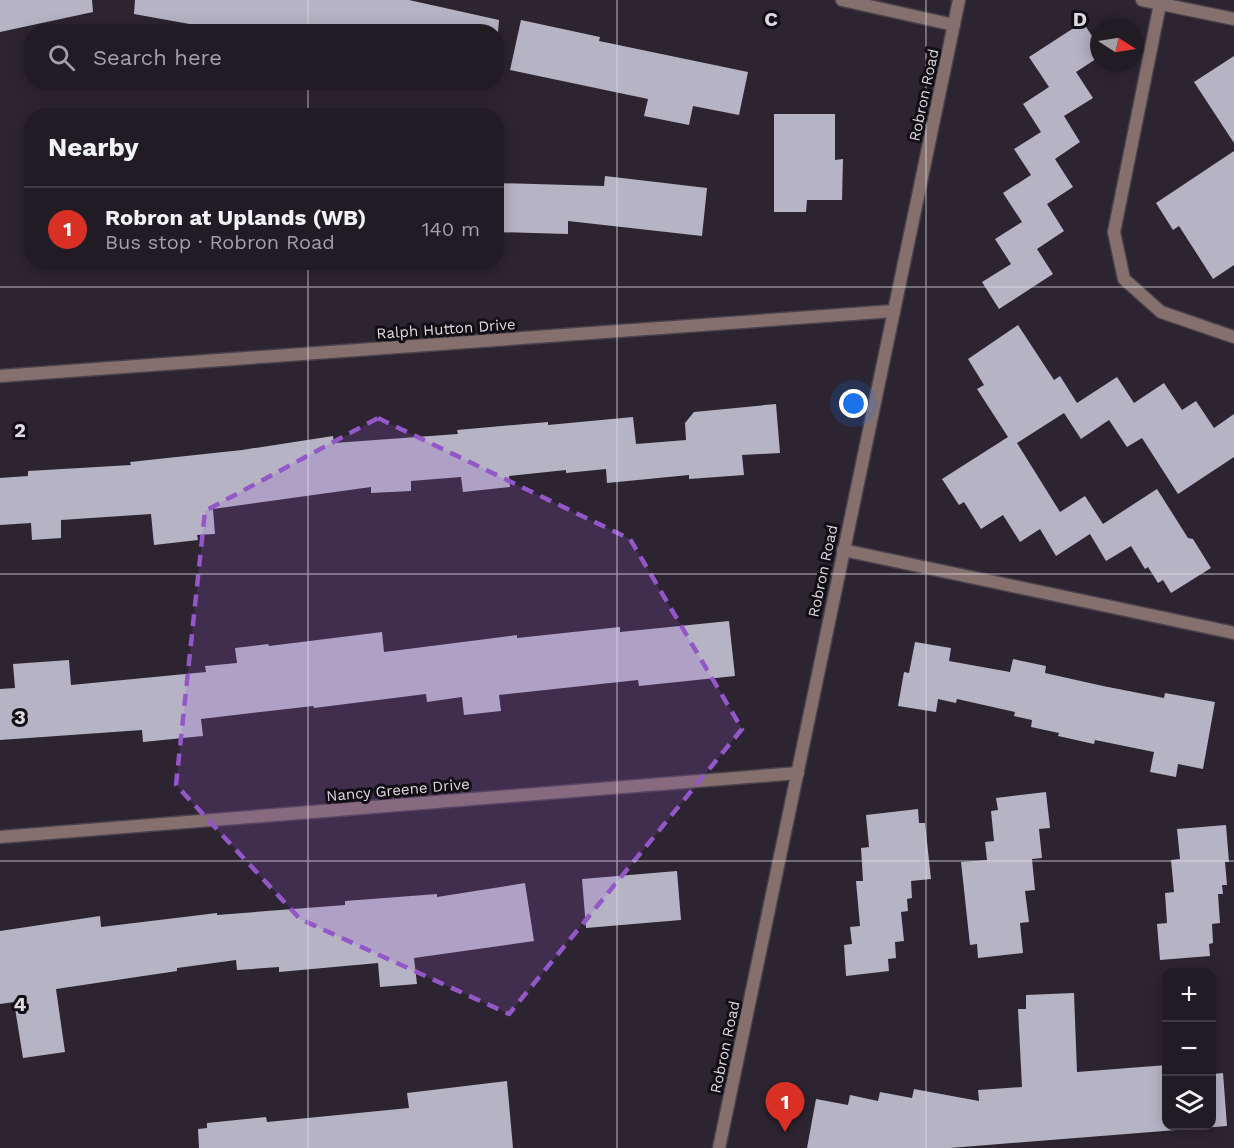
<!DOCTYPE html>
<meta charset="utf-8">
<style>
body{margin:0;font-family:"Work Sans",sans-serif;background:#2d2831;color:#f1f3f6}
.controls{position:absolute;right:18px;bottom:18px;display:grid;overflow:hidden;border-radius:12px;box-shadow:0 3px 15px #0003}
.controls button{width:54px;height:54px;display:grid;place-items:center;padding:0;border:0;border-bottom:2px solid #3e3941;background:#211b24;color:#f1f3f6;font:30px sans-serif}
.compass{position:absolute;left:1090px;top:18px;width:54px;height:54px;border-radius:50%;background:#211b24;box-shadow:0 3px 15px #0003;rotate:102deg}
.you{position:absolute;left:854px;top:404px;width:21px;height:21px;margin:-15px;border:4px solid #fff;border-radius:50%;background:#1a73e8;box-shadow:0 0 0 9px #1a73e833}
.badge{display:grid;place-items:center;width:39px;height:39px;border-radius:50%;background:#d93025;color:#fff;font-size:20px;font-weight:700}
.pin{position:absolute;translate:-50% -50px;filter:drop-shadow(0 2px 3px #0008)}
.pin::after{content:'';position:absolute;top:32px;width:21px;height:18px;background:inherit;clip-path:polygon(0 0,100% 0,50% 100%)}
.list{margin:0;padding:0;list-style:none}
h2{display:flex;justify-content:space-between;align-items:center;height:78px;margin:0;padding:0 24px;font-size:26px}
h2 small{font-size:20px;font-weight:400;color:#a2a1a6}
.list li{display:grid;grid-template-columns:39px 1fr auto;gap:18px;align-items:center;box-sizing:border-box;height:84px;padding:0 24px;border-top:2px solid #3e3941}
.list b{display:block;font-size:22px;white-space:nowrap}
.list p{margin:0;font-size:20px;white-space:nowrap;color:#a2a1a6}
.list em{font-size:20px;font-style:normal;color:#a2a1a6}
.icon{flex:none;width:33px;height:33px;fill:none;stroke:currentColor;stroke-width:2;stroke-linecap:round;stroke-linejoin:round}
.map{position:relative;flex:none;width:1234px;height:1148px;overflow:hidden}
.search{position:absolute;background:#211b24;box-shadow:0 3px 15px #0003;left:24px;top:24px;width:480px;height:66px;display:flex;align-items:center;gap:15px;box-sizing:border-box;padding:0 21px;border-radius:24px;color:#a2a1a6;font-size:22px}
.panel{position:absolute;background:#211b24;box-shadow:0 3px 15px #0003;left:24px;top:108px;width:480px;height:162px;border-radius:24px}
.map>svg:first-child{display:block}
</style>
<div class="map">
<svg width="1234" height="1148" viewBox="0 0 1234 1148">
<rect width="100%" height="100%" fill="#2c2430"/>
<path fill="#b6b3c5" d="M0,0H92L93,12L0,32Z
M135,0H409L499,20L498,32H205L206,27L134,14Z
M521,20L600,37L599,41L748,72L739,115L693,106L689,125L644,116L648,99L510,70Z
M1083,22L1099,47V57L1076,72L1093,98L1064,116L1080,142L1055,159L1073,187L1047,204L1064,231L1037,249L1053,274L999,309L982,282L1011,264L995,239L1022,222L1003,193L1031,175L1014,149L1041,132L1023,104L1049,87L1029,57Z
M1234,56V143L1194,82Z
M774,114H835V160L843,159L842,200H807L806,212H774Z
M1234,151V265L1213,279L1179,226L1173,230L1156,203Z
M605,176L707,188L702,236L568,221V234L496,232V183L604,186Z
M1018,325L1054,380L1060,376L1077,403L1117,377L1134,403L1164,383L1182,410L1196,401L1214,428L1234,414V457L1178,494L1142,438L1127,447L1109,420L1081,439L1064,413L1017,443L1060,512L1085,496L1103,524L1157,489L1188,538L1193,539L1211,568L1171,593L1163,580L1158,583L1148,567L1145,569L1131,546L1106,561L1090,534L1056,556L1040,529L1020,542L1003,515L981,529L964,502L959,505L942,479L1008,437L977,389L984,385L968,359Z
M776,404L780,453L742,455L744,475L689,479V475L607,483L606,469L566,473V470L509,476L510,487L463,492L461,477L411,481V491L371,493V487L213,509L215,534L197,535L198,540L154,545L151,514L61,520V538L32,540L31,523L0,525V478L28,476V471L131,465L130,462L242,450L333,436L334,443L458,434L457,430L548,422V425L633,417L636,444L686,440L685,423L694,412Z
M729,621L735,676L639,686L638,680L499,695L501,711L464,715L462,697L427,702L426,694L314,708L313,706L201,719L203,736L143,742L142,730L0,740V689L15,688L13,664L69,660L71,685L206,672L205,666L237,663L235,648L268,644L269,646L382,632L384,652L517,635V638L620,627V632Z
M915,642L951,648L949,661L1010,672L1013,659L1046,666L1045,673L1103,686L1164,698L1165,693L1215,702L1203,769L1178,764L1176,777L1150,772L1154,752L1095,740L1094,744L1058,736L1059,733L1031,727L1032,720L1014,716L1015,712L957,699L956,703L938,699L936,712L898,706L904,672L909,673Z
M1046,792L1050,828L1039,829L1042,858L1032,859L1035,890L1025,891L1029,922L1020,923L1023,953L978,958L977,944L970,945L961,862L987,860L985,842L994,841L991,811L998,810L996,798Z
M918,809L919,823H925L931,879L911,881L912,898L907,899L908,911L901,912L904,941L895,942L896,958L888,959L889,971L846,976L844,945L852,944L850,927L860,926L856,881H863L861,848L869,847L866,815Z
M1226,825L1229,862H1225L1227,885H1222L1223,894H1218L1220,923L1212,924L1213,943L1209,944L1210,956L1160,960L1157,924L1167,923L1165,893L1174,892L1171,860L1180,859L1177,829Z
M677,871L681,920L586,928L582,879Z
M525,883L534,941L414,958L417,984L380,987L378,963L279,972V967L237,970L236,960L177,968V971L56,989L65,1052L23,1058L14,1002L0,1004V931L100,916L101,927L217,913V915L345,905V901L437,894V897Z
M1074,993L1077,1072L1167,1065V1125H1212V1074L1223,1073L1227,1126L950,1148H807L816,1099L848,1105L850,1095L878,1101L880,1092L912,1098L914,1089L979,1101L978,1090L1022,1087L1018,1009H1026V995Z
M507,1081L513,1148H199L198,1129L207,1128V1123L266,1117L267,1122L409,1108L407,1093Z"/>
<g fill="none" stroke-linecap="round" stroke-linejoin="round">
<g stroke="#49414c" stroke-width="15">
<path id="service" d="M1142,0L1234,19
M1160,4L1114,232L1124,279L1161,312L1234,337
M843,550L1234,633"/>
</g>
<g stroke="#49414c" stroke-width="15">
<path id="minor" d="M842,0L954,25
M0,376L894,311
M0,837L798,773"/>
</g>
<g stroke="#49414c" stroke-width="15">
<path id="tertiary" d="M719,1148L959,0"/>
</g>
<use href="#service" stroke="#85706e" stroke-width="12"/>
<use href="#minor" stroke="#85706e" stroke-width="12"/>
<use href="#tertiary" stroke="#85706e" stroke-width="12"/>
</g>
<path fill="#9457c8" fill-opacity="0.2" stroke="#9457c8" stroke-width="4.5" stroke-dasharray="12 8" stroke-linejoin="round" d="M378,418L630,539L742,729L509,1014L300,919L176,785L205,511Z"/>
<path fill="none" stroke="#dfd9e1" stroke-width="1.5" stroke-opacity="0.55" d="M308,0V32M617,0V1148M926,0V1148M308,82V116M308,262V1148M0,287H1234M0,574H1234M0,861H1234"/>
<g text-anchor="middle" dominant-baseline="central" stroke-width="6" stroke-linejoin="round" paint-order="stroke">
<g font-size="15" fill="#dfd9e1" stroke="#120f14">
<text transform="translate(924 95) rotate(-78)">Robron Road</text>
<text transform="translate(446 329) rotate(-4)">Ralph Hutton Drive</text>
<text transform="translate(823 571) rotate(-78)">Robron Road</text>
<text transform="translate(398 790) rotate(-5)">Nancy Greene Drive</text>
<text transform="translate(725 1047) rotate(-78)">Robron Road</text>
</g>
</g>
<g font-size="20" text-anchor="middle" font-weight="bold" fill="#dfd9e1" stroke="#120f14" stroke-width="6" stroke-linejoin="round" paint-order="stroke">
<text x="771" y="26">C</text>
<text x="1080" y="26">D</text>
<text x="20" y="437">2</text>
<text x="20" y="724">3</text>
<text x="20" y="1011">4</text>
</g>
</svg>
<div class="controls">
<button>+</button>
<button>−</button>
<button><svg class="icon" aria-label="layers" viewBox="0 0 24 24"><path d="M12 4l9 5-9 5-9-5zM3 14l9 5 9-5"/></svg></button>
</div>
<svg class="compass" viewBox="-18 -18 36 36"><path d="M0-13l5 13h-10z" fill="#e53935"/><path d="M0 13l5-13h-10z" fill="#a2a1a6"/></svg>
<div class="you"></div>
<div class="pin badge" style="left:785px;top:1132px">1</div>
<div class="search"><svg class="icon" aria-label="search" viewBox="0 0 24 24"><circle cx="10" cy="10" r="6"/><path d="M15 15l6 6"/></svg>Search here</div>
<section class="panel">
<h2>Nearby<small></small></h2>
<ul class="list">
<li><span class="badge">1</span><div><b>Robron at Uplands (WB)</b><p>Bus stop · Robron Road</p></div><em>140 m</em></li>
</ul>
</section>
</div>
